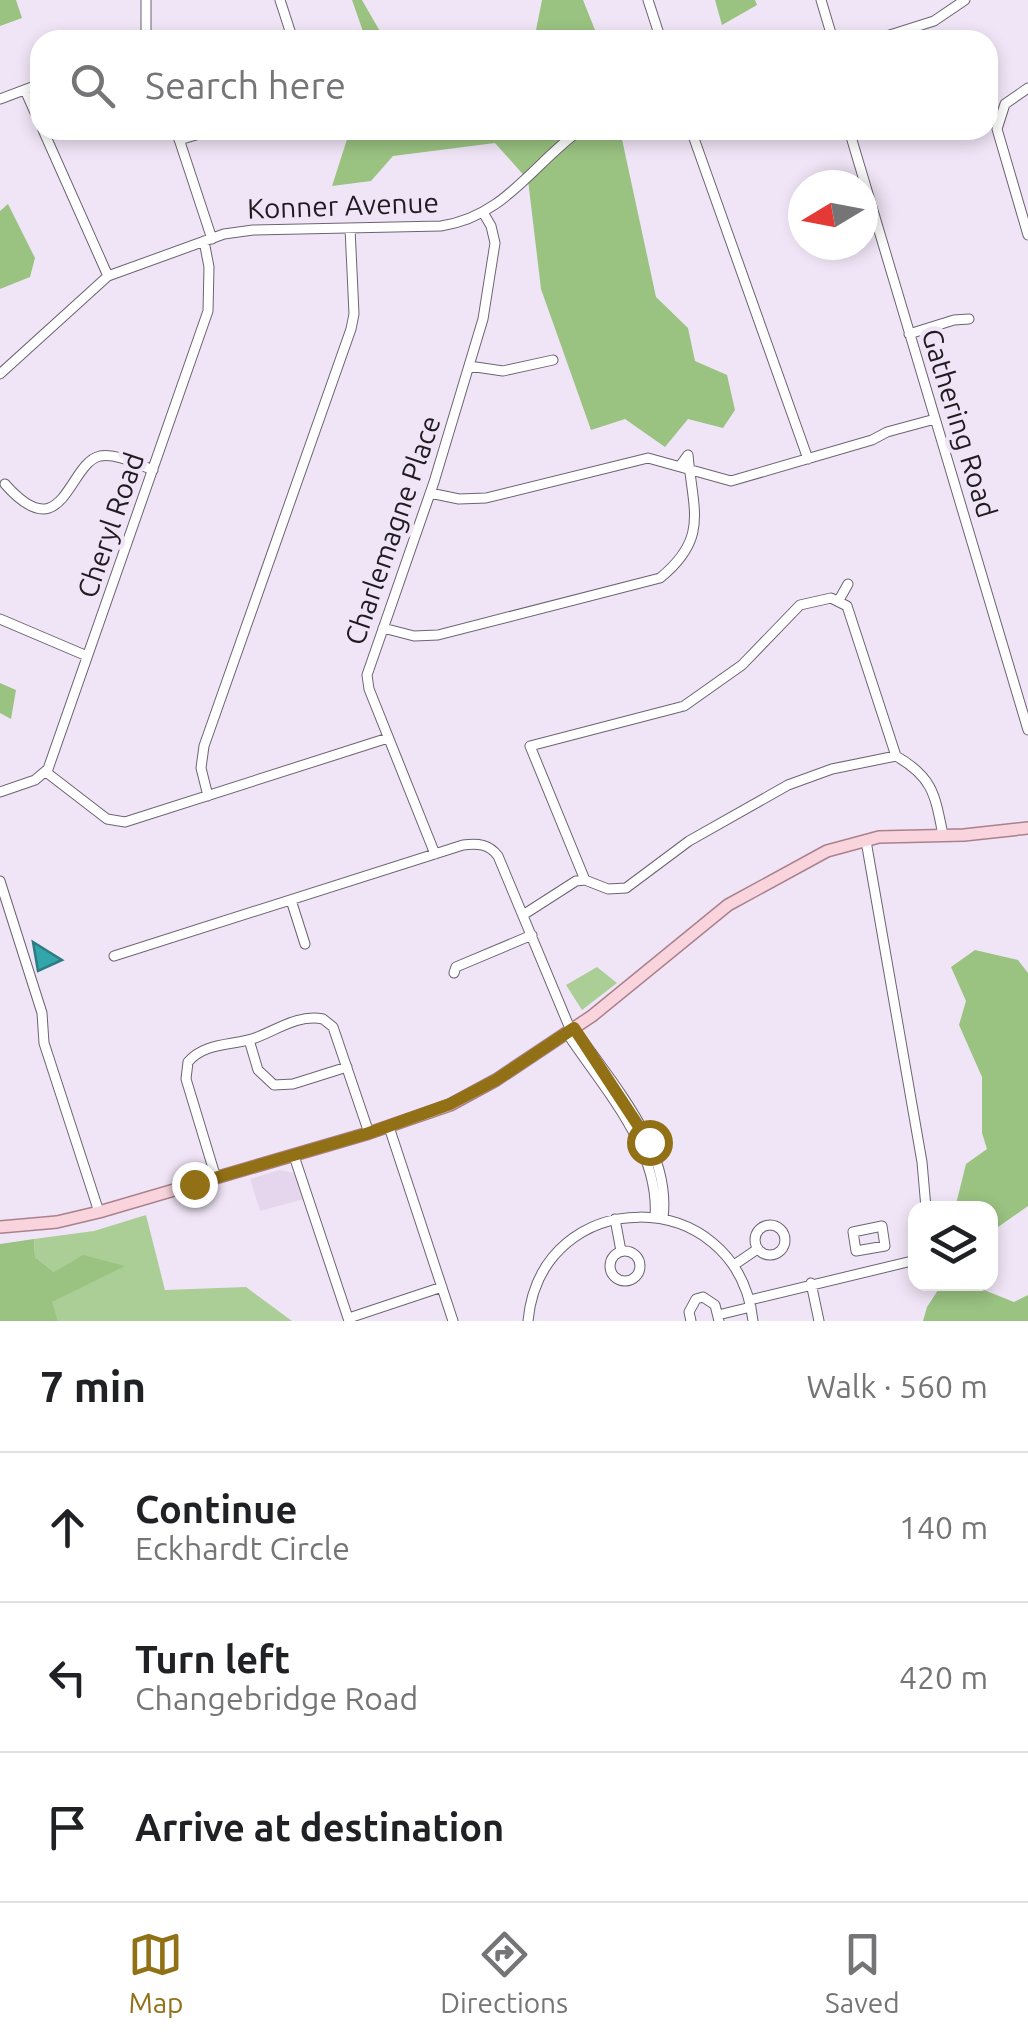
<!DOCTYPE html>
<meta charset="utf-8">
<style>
body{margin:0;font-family:Ubuntu,sans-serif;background:#f6f6f6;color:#202124}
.controls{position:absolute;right:30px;bottom:30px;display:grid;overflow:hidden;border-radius:20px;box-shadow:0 5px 15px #0003}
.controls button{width:90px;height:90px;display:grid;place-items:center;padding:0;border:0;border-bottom:2px solid #e0e0e0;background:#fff;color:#202124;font:50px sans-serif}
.compass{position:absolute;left:788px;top:170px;width:90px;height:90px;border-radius:50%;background:#fff;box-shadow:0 5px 15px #0003;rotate:260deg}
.stop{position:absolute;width:30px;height:30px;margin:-22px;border:8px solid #917016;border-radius:50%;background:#fff}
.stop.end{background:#917016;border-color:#fff;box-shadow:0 2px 10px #0008}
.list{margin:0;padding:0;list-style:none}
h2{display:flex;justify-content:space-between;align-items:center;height:130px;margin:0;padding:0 40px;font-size:42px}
h2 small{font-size:32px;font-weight:400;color:#757577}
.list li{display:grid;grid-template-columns:65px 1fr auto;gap:30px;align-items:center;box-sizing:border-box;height:150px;padding:0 40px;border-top:2px solid #e0e0e0}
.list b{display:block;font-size:38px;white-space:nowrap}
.list p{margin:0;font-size:32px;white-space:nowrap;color:#757577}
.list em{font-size:32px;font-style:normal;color:#757577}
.icon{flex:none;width:55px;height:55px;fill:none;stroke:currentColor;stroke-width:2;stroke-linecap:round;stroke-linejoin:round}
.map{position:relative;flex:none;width:1028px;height:1321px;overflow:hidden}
.search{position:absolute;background:#fff;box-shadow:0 5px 15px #0003;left:30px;right:30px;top:30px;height:110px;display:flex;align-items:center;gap:25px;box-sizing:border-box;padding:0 35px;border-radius:30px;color:#757577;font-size:38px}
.sheet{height:580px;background:#fff}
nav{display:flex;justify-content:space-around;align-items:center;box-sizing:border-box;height:140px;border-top:2px solid #e0e0e0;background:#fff;font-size:28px;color:#757577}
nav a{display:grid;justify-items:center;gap:5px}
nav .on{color:#917016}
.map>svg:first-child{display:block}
</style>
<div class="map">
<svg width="1028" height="1321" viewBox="0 0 1028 1321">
<rect width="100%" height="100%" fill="#f0e5f6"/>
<path fill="#e5d6ee" d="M280,1170L295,1173L304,1199L260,1211L250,1179Z"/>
<path fill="#abce96" d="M597,967L617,983L582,1010L566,985Z
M146,1215L165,1290L246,1287L292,1321H58L51,1302L123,1266L54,1272L35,1257L34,1239L94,1231Z"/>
<path fill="#9ac281" d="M0,0H16L22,18L0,26Z
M352,0H362L385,40H366Z
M542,0H583L599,40H534Z
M715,0H755L757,5L722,25Z
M350,130H620L656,297L688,328L695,361L727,375L735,410L723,428L688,419L665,447L625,419L591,430L541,289L528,180L495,143L393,156L371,181L332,186Z
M8,204L35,258L30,277L0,289V211Z
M0,683L16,690L11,719L0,713Z
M975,950L1018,960L1028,973V1206L991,1232L990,1208H955L966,1164L987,1149L982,1133V1077L959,1025L966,1001L951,967Z
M34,1239L35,1257L54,1272L83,1255L125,1266L52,1302L58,1321H0V1244Z
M942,1284H969L1014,1302L1028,1295V1321H923L927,1307Z"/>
<path fill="#33a6ab" stroke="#2d7c82" stroke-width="2.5" d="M33,942L62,960L38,971Z"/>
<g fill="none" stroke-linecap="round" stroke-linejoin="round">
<g stroke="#6d6372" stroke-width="11">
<path id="minor" d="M146,0V40
M280,0L293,40
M648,0L661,40
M821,0L833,40
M874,40L934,21L965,0
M1028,88L1005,104L997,129L1028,235
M25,90L40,124
M0,99L40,84
M43,130L108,276
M176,130L212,239
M691,130L808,459
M849,130L1028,730
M179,140L213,130
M909,334L954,320L969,319
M469,366L503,371L553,360
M0,374L108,276L224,234L253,230L441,226C504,217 532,165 580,130
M5,484C64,551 68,463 100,456C116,453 137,464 153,470
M430,493L459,499L486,498L648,458L731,481L872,440L887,432L935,419
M839,600L848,584
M0,619L87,656
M383,628L414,636L438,635L660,578C709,538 693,511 688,455L680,466
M46,772L107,819L125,822L388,738
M0,792L35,780L48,769L208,311L209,267L204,241
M208,796L201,768L204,746L351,329L354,314L350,228
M866,841L922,1162L926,1208
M435,854L369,689L367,675L434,482L483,319L495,243L491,226L484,214
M585,880L530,746L684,706L742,665L800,605L831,598L847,606L896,756
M0,881L42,1013L44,1043L99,1212
M291,900L305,944
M523,915L576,881L585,880L608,889L626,888L689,841L788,785L832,769L896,756C933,777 935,795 943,835
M114,956L463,845C478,843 489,844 498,856L571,1031
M454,973L456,967L532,935
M574,1028C611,1083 672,1148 663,1218
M567,1033C603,1088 660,1148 655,1217
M249,1040L258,1070L274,1085L293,1084L347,1067
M389,1127L453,1321
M294,1156L349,1321
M216,1178L186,1079L188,1062C205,1042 232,1046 255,1038C277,1030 298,1014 323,1019L333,1027L369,1133
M615,1219L621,1251
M755 1240a15 15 0 1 1 30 0a15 15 0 1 1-30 0Z
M882,1226L885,1246L856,1251L853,1232Z
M610 1266a15 15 0 1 1 30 0a15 15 0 1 1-30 0Z
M734,1265L756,1250
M811,1283L819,1321
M750,1300L916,1260
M718,1315L751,1307
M349,1318L442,1287
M528,1321C541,1183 737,1182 753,1321
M691,1321L689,1312L696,1299L703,1297L715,1305L719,1321"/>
</g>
<g stroke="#aa818b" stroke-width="14">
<path id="major" d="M0,1227L57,1222L99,1212L369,1133L450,1105L496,1080L592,1016L728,905L827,851L879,837L964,835L1028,828"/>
</g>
<use href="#minor" stroke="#fff" stroke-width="9"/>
<use href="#major" stroke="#f9d4dc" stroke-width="11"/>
</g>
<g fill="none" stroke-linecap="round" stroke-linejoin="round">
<path stroke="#917016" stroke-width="12" d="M194,1184L369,1133L450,1104L496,1080L574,1028L649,1142"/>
</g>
<g text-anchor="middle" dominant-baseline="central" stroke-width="9" stroke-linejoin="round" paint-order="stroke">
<g font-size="28" fill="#1f1b21" stroke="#f0e5f6">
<text transform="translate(343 205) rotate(-2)">Konner Avenue</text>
<text transform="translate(960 423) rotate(73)">Gathering Road</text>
<text transform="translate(110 525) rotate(-71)">Cheryl Road</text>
<text transform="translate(392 530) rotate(-71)">Charlemagne Place</text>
</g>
</g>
</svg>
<div class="controls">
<button><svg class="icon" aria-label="layers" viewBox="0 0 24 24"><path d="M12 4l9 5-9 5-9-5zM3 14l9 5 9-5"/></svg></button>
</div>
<svg class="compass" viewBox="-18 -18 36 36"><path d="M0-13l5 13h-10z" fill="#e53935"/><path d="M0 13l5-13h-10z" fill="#757577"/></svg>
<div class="stop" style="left:649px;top:1142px"></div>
<div class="stop end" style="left:194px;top:1184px"></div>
<div class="search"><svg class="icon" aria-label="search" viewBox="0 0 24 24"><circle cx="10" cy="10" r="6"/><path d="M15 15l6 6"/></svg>Search here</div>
</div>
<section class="sheet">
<h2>7 min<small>Walk · 560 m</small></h2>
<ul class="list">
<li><svg class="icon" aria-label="ahead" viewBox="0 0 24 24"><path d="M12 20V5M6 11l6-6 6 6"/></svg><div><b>Continue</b><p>Eckhardt Circle</p></div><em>140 m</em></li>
<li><svg class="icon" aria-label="left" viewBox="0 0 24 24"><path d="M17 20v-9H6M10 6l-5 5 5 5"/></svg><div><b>Turn left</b><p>Changebridge Road</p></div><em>420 m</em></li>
<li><svg class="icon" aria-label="arrive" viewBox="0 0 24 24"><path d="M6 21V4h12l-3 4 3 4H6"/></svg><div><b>Arrive at destination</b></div></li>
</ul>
</section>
<nav>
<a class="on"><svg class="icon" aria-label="map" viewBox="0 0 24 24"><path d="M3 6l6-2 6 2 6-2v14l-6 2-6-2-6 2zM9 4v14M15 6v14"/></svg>Map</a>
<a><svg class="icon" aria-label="directions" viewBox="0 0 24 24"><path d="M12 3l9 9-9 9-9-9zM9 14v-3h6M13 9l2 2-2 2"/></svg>Directions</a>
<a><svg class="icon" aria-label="saved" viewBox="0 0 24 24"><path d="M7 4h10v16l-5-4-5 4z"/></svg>Saved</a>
</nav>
